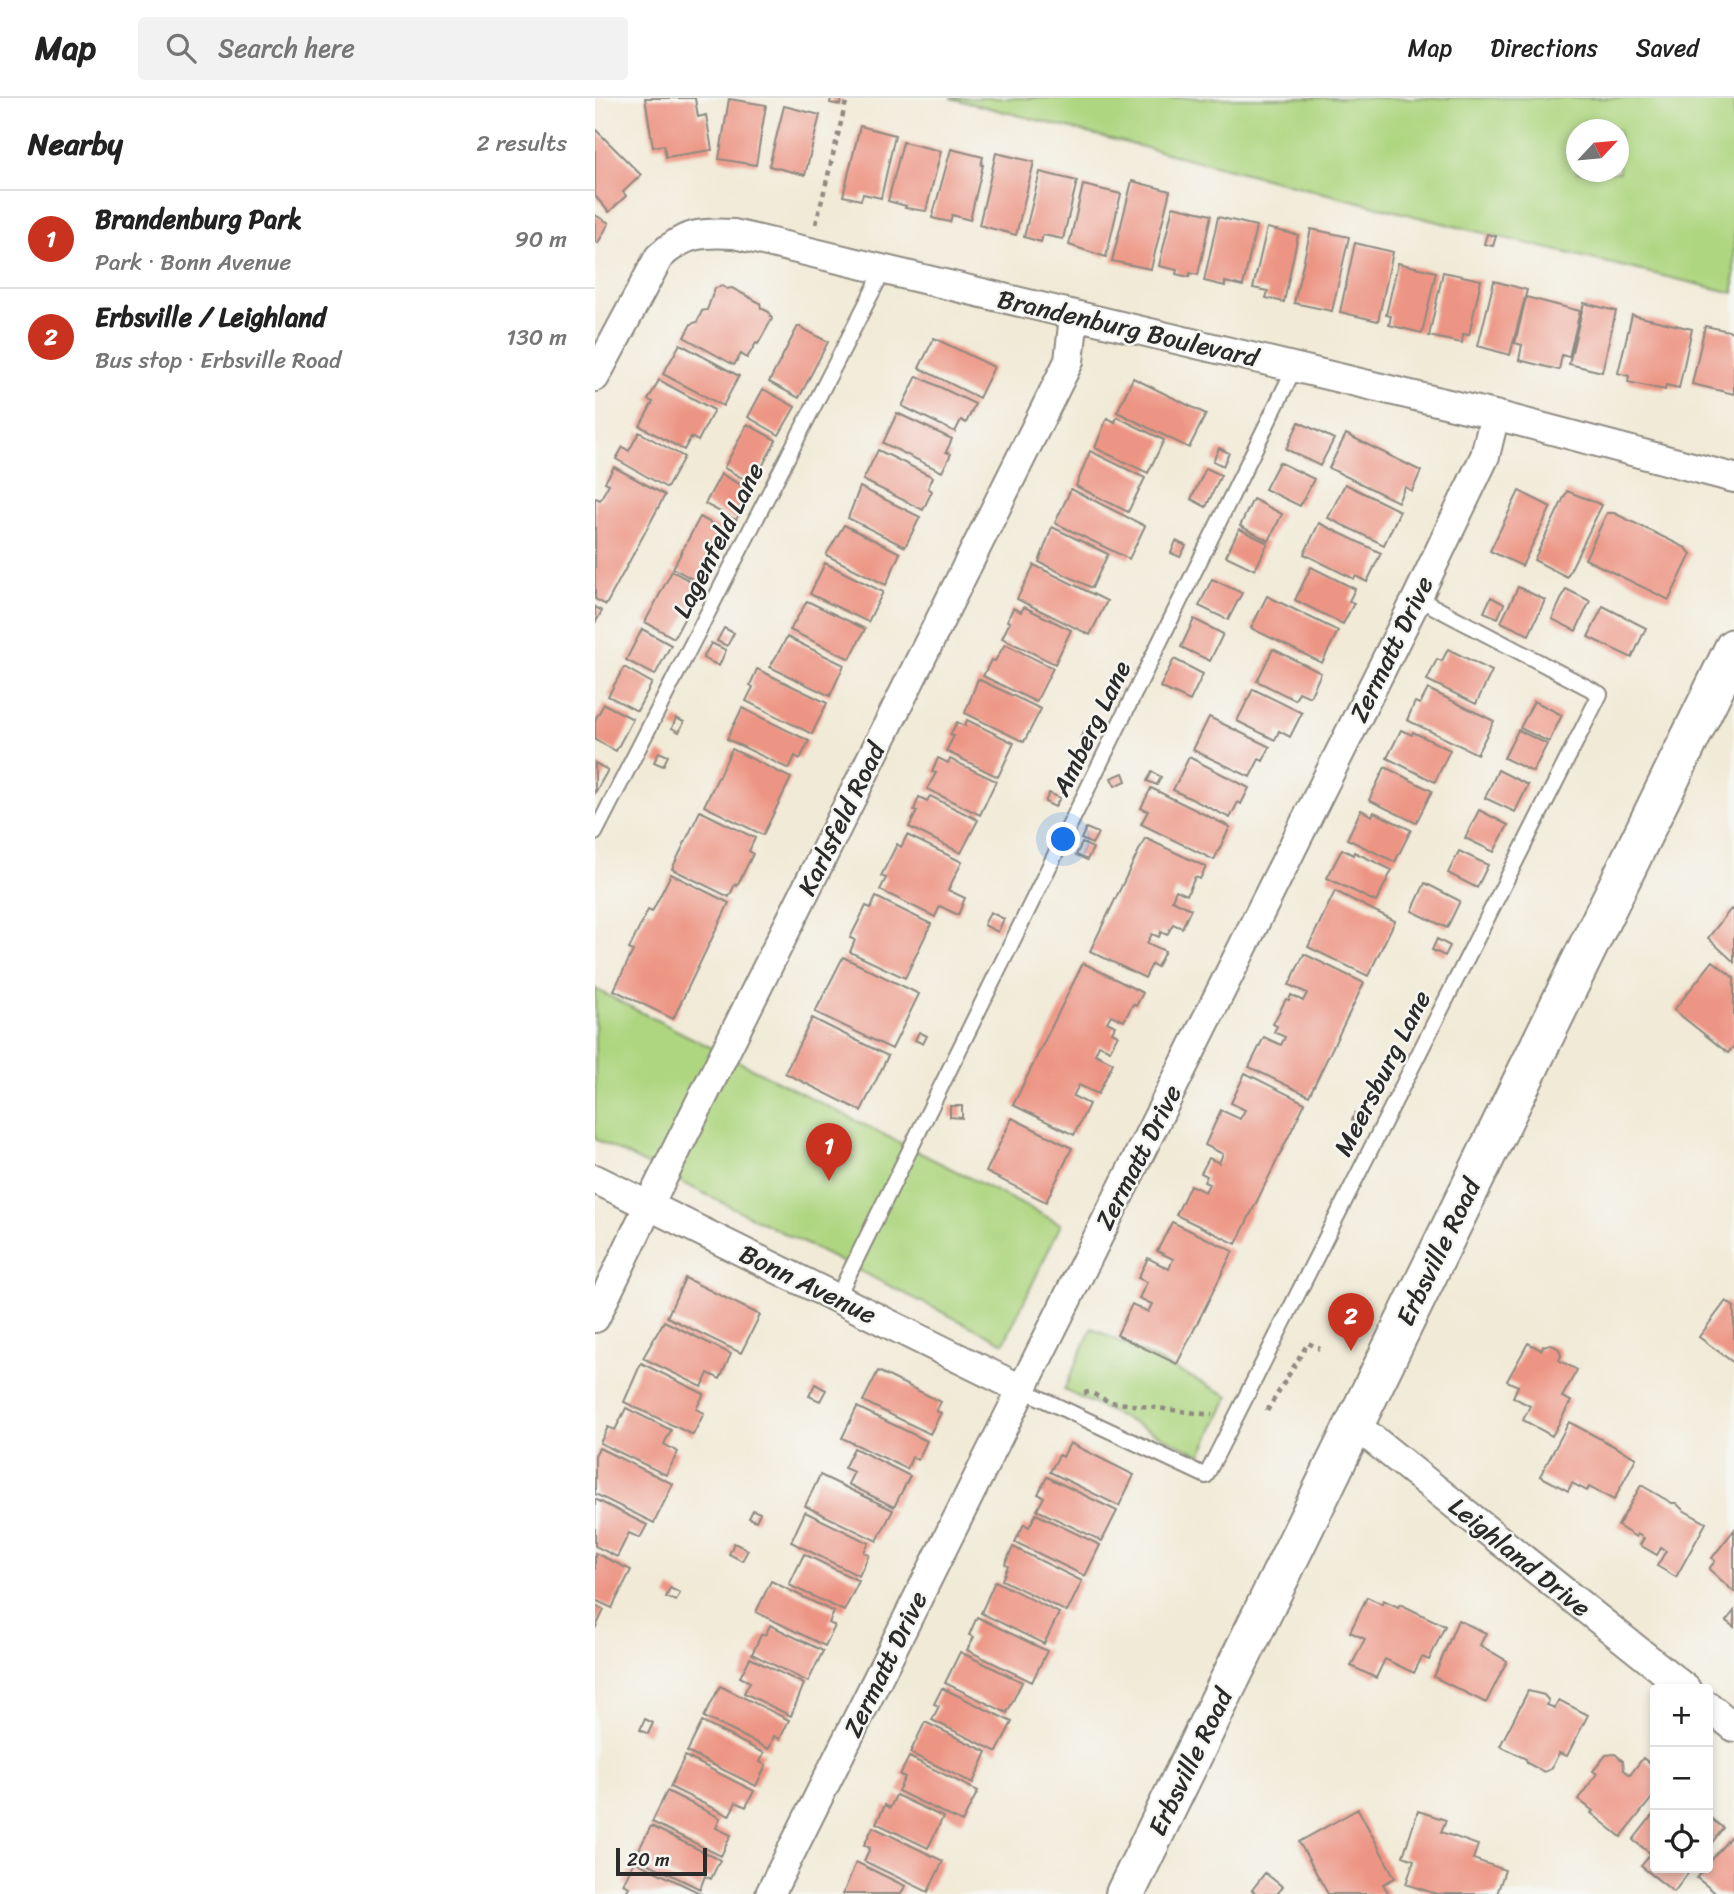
<!DOCTYPE html>
<meta charset="utf-8">
<style>
body{margin:0;font-family:Sriracha,sans-serif;background:#f2f2f2;color:#222}
.controls{position:absolute;right:21px;bottom:21px;display:grid;overflow:hidden;border-radius:7px;box-shadow:0 4px 10px #0003}
.controls button{width:63px;height:63px;display:grid;place-items:center;padding:0;border:0;border-bottom:2px solid #e0e0e0;background:#fff;color:#222;font:35px sans-serif}
.compass{position:absolute;left:971px;top:21px;width:63px;height:63px;border-radius:50%;background:#fff;box-shadow:0 4px 10px #0003;rotate:64deg}
.scale{position:absolute;left:21px;bottom:18px;width:91px;box-sizing:border-box;padding-left:7px;border:4px solid #2b2b2b;border-top:0;font-size:19px;line-height:24px;white-space:nowrap;color:#2b2b2b;-webkit-text-stroke:5px #f6f6f2;paint-order:stroke}
.you{position:absolute;left:469px;top:742px;width:24px;height:24px;margin:-18px;border:5px solid #fff;border-radius:50%;background:#1a73e8;box-shadow:0 0 0 10px #1a73e833}
.badge{display:grid;place-items:center;width:46px;height:46px;border-radius:50%;background:#c8321e;color:#fff;font-size:23px;font-weight:700}
.pin{position:absolute;translate:-50% -58px;filter:drop-shadow(0 2px 4px #0008)}
.pin::after{content:'';position:absolute;top:37px;width:24px;height:21px;background:inherit;clip-path:polygon(0 0,100% 0,50% 100%)}
.list{margin:0;padding:0;list-style:none}
h2{display:flex;justify-content:space-between;align-items:center;height:91px;margin:0;padding:0 28px;font-size:30px}
h2 small{font-size:23px;font-weight:400;color:#767676}
.list li{display:grid;grid-template-columns:46px 1fr auto;gap:21px;align-items:center;box-sizing:border-box;height:98px;padding:0 28px;border-top:2px solid #e0e0e0}
.list b{display:block;font-size:26px;white-space:nowrap}
.list p{margin:0;font-size:23px;white-space:nowrap;color:#767676}
.list em{font-size:23px;font-style:normal;color:#767676}
.icon{flex:none;width:38px;height:38px;fill:none;stroke:currentColor;stroke-width:2;stroke-linecap:round;stroke-linejoin:round}
.map{position:relative;flex:none;width:1139px;height:1796px;overflow:hidden}
header{display:flex;align-items:center;gap:42px;box-sizing:border-box;height:98px;padding:0 35px;background:#fff;border-bottom:2px solid #e0e0e0}
header strong{font-size:33px}
nav{display:flex;gap:38px;margin-inline-start:auto;font-size:24px}
.search{width:490px;height:63px;background:#f2f2f2;display:flex;align-items:center;gap:18px;box-sizing:border-box;padding:0 24px;border-radius:7px;color:#767676;font-size:26px}
main{display:flex}
aside{flex:1;background:#fff}
.map>svg:first-child{display:block}
</style>
<header>
<strong>Map</strong>
<div class="search"><svg class="icon" aria-label="search" viewBox="0 0 24 24"><circle cx="10" cy="10" r="6"/><path d="M15 15l6 6"/></svg>Search here</div>
<nav><a>Map</a><a>Directions</a><a>Saved</a></nav>
</header>
<main>
<aside>
<h2>Nearby<small>2 results</small></h2>
<ul class="list">
<li><span class="badge">1</span><div><b>Brandenburg Park</b><p>Park · Bonn Avenue</p></div><em>90 m</em></li>
<li><span class="badge">2</span><div><b>Erbsville / Leighland</b><p>Bus stop · Erbsville Road</p></div><em>130 m</em></li>
</ul>
</aside>
<div class="map">
<svg width="1139" height="1796" viewBox="0 0 1139 1796">
<rect width="100%" height="100%" fill="#f6f6f2"/>
<filter id="ink" filterUnits="userSpaceOnUse"><feTurbulence type="fractalNoise" baseFrequency=".0143" numOctaves="2"/><feDisplacementMap in="SourceGraphic" scale="14" xChannelSelector="R" yChannelSelector="G"/><feConvolveMatrix kernelMatrix="1 2 1 2 8 2 1 2 1" color-interpolation-filters="sRGB"/></filter>
<filter id="wash" filterUnits="userSpaceOnUse"><feTurbulence type="fractalNoise" baseFrequency=".00686" numOctaves="4" result="noise"/><feDisplacementMap in="SourceGraphic" scale="28" xChannelSelector="R" yChannelSelector="G"/><feGaussianBlur stdDeviation="1.57" result="paint"/><feColorMatrix in="noise" values="0 0 0 0 0 0 0 0 0 0 0 0 0 0 0 0 0 1.4 0 .05"/><feComposite in="paint" operator="in"/></filter>
<g filter="url(#wash)">
<rect width="100%" height="100%" fill="#f1ead7"/>
<path fill="#aed680" stroke="#6c8056" stroke-width="2" fill-rule="evenodd" d="M355,0H1139V195L855,127ZM982,32H1024V74H982Z
M0,891L466,1126L409,1245L0,1041Z
M497,1230L634,1298L606,1357L469,1292Z"/>
<g id="blocks">
<path fill="#ed9584" d="M50,0H100L103,19L111,17L117,52L71,59L69,47L58,49Z
M236,0H247L245,7L235,5Z
M134,1L171,7L161,67L124,61Z
M189,8L225,17L210,77L174,68Z
M265,28L300,37L286,100L268,96L266,102L248,98Z
M0,31L46,77L28,94L31,98L14,114L0,98Z
M308,44L346,53L331,113L310,110L311,108L293,103Z
M356,51L388,59L386,67H388L375,122L357,117L355,124L337,120Z
M401,55L439,64L421,137L384,127Z
M445,74L482,83L468,141L448,137L446,144L429,139Z
M537,83L575,93L556,171L517,163Z
M488,87L526,96L511,159L474,147Z
M578,108L616,117L603,177L595,175L594,179L581,176L582,172L564,168Z
M0,117L14,125L3,145L0,143Z
M623,119L661,128L648,188L630,184V188L609,183Z
M672,130L703,137L689,204L671,200L673,193L658,190Z
M716,131L754,139L737,213L699,205Z
M892,136L901,138L898,148L889,146Z
M760,145L798,154L783,223L745,214Z
M803,165L841,174L827,235L794,227L796,218L791,217Z
M848,174L886,182L874,237L868,236L867,245L834,238Z
M899,183L932,192L915,257L883,248Z
M127,188L132,191L137,190L165,205L166,210L174,214L177,221L163,246L161,245L152,260L146,256L139,267L89,239L96,226L102,224L107,213L112,212L120,190Z
M931,199L985,213L974,259L967,257L964,272L924,262L927,247L920,245Z
M989,205L1021,213L1007,274L974,266Z
M1037,217L1097,231L1084,290L1071,287L1070,292L1033,284L1034,278L1023,275Z
M203,228L233,244L204,300L174,284Z
M1110,228L1139,234V296L1097,286Z
M339,240L399,269L384,300L324,270Z
M85,246L144,278L128,308L68,276Z
M322,278L380,306L371,325L366,322L360,334L307,308Z
M538,280L611,316L594,350L522,314Z
M64,282L119,312L103,343L96,339L89,352L45,328L58,304L53,302Z
M168,291L200,309L184,337L153,319Z
M302,315L357,341L351,354L356,356L347,374L288,345Z
M522,319L569,342L553,375L500,350L512,320L520,324Z
M704,324L739,341L725,368L691,351Z
M152,326L181,342L158,386L129,370Z
M44,334L89,359L72,390L21,361L28,349L34,353Z
M751,336L826,373L817,393L810,389L803,404L734,370Z
M624,350L634,355L628,368L618,363Z
M283,352L338,379L333,390L337,393L328,412L268,382Z
M495,353L550,380L533,414L481,388Z
M684,364L719,381L705,408L670,391Z
M19,369L70,397L11,507L0,501V402L1,400L5,402L14,386L10,384Z
M611,370L626,377L611,409L596,401Z
M126,376L157,393L141,422L110,406Z
M750,386L805,413L789,447L733,420Z
M265,389L325,419L310,449L253,420Z
M476,391L550,428L534,461L460,425Z
M924,393L956,409L927,468L895,453Z
M972,393L1007,407L972,479L939,462Z
M658,401L687,416L674,443L645,428Z
M1012,415H1019L1091,450L1096,456L1074,502L990,461Z
M105,419L134,435L106,486L78,470Z
M724,425L786,455L772,484L761,478L759,481L709,456Z
M249,427L305,455L291,487L231,457Z
M457,429L513,456L497,490L444,464Z
M644,431L673,445L660,472L631,458Z
M581,443L591,448L585,459L576,455Z
M230,465L288,494L273,524L215,496Z
M439,467L512,503L495,537L422,501Z
M716,469L760,491L754,503L759,505L748,526L700,502Z
M77,473L106,489L79,540L50,524Z
M617,481L647,495L633,522L604,508Z
M923,489L950,502L934,537L906,524Z
M971,491L995,503L981,533L957,521Z
M672,498L743,533L727,565L656,530Z
M896,499L909,506L903,520L889,514Z
M212,503L270,531L255,561L195,532Z
M1008,508L1051,530L1037,560L993,539Z
M0,509L7,513L0,525Z
M429,509L476,532L460,566L407,540L415,524L412,523L418,510L426,514Z
M599,521L628,536L615,563L586,549Z
M129,530L139,535L132,548L122,543Z
M47,531L76,547L60,577L31,562Z
M192,539L249,567L235,598L175,569Z
M116,545L131,552L124,568L108,560Z
M410,546L458,570L441,604L388,578L396,562L400,563Z
M678,551L726,575L715,599L704,594L700,602L662,583Z
M853,551L897,573L881,606L832,582L842,561L847,563Z
M579,561L608,576L595,603L565,589Z
M29,569L57,585L42,613L13,598Z
M162,571L232,605L217,636L151,603L158,589L155,587Z
M383,581L446,611L429,644L370,615Z
M658,591L707,615L695,639L684,633L680,642L642,623Z
M833,591L899,623L882,656L812,622L820,604L825,606Z
M939,603L967,617L954,644L925,630Z
M9,606L38,621L21,653L0,642V622Z
M147,610L214,643L205,661L200,658L194,671L132,641Z
M614,619L675,649L668,663L664,661L655,679L598,652Z
M81,620L89,624L84,634L77,630Z
M372,622L419,645L403,679L351,653L359,638L355,637L362,624L370,628Z
M490,632L498,636L494,645L485,641Z
M806,632L817,637L818,634L855,652L840,684L792,660Z
M923,632L952,646L938,674L909,660Z
M137,651L196,680L168,737L109,708Z
M64,654L73,658L68,668L59,664Z
M594,659L654,690L646,706L643,704L635,720L578,692Z
M343,660L353,665L355,661L401,683L385,717L332,691L341,675L337,674Z
M0,665L13,672L0,695Z
M790,669L837,693L821,725L774,702Z
M903,672L933,687L920,714L890,700Z
M557,674L566,679L562,687L552,683Z
M528,675L531,683L520,688L516,680Z
M556,690L635,729L619,762L546,726L553,713L546,710Z
M454,695L465,700L460,709L450,704Z
M335,698L383,722L366,755L314,729L322,713L319,712L324,699L332,703Z
M766,712L777,718L779,714L816,732L800,764L752,741Z
M884,712L913,727L899,754L870,740Z
M105,713L160,740L154,753L158,756L142,788L140,786L134,799L77,771Z
M491,730L503,735L497,746L486,741Z
M312,737L367,764L353,792L370,800L363,817L345,808L340,819L285,792L291,780L286,778L302,746L306,749Z
M550,740L611,769L605,781L600,779L592,797L581,792L577,802L596,811L587,830L578,826L572,837L566,834L564,839L557,836L552,845L570,853L562,869L557,866L550,880L495,853Z
M487,745L498,750L492,762L481,757Z
M747,751L758,757L759,754L797,772L781,804L732,780Z
M864,753L893,767L882,790L853,775Z
M76,776L134,805L78,921L19,892L38,853L34,851L53,812L57,814Z
M830,785L865,803L852,830L817,813Z
M740,793L800,823L773,878L713,849Z
M281,799L336,826L310,880L255,854L260,842L255,840L271,808L276,810Z
M1136,811L1139,814V864L1113,840Z
M395,814L409,821L403,834L389,827Z
M842,841L855,848L850,858L837,852Z
M709,856L769,885L714,998L654,969L669,939L686,947L690,939L679,934L682,928L678,926L691,901L694,902L696,897L708,903L712,895L694,887Z
M248,859L324,896L297,951L220,914Z
M1118,863L1139,880V948L1133,955L1079,912Z
M488,865L548,895L541,908L538,906L529,923L516,917L512,924L520,928L517,934L523,937L515,952L504,947L500,956L518,965L503,996L484,987L478,998L494,1006L479,1037L418,1007Z
M217,920L293,958L266,1013L190,975Z
M324,934L332,938L328,946L320,942Z
M650,975L710,1005L641,1146L581,1117L595,1087L610,1094L614,1086L609,1084L612,1078L606,1075L614,1060L624,1065L628,1056L610,1047L626,1012L645,1021L650,1012L636,1005Z
M355,1008H367V1020L355,1019Z
M760,1015L771,1020L768,1028L757,1022Z
M417,1020L477,1050L451,1104L391,1074Z
M577,1124L638,1153L582,1266L522,1237L537,1206L553,1214L557,1206L544,1200L552,1184L543,1180L553,1160L574,1171L578,1161L562,1153Z
M90,1180L165,1217L146,1255L72,1219Z
M1131,1203L1139,1209V1265L1104,1239Z
M69,1223L136,1256L125,1281L113,1275L107,1289L48,1260Z
M933,1245L946,1252L948,1248L955,1246L964,1251L966,1258L964,1262L982,1272L967,1299L976,1303L957,1338L928,1322L935,1308L918,1299L923,1288L912,1283Z
M46,1265L109,1296L101,1311L109,1315L98,1337L29,1304Z
M283,1273L346,1304L341,1313L346,1315L335,1336L268,1303Z
M220,1286L231,1292L225,1303L214,1298Z
M262,1309L332,1343L323,1362L317,1359L312,1371L247,1340Z
M31,1310L76,1332L69,1346L83,1354L71,1377L5,1345L13,1329L20,1332Z
M974,1324L1041,1360L1019,1402L994,1389L992,1393L977,1385L973,1393L945,1378Z
M475,1345L539,1377L524,1408L455,1374L464,1357L468,1359Z
M4,1350L78,1386L59,1425L0,1396V1357Z
M259,1350L315,1378L299,1409L253,1386L259,1374L249,1370Z
M225,1377L298,1412L282,1443L210,1408Z
M452,1379L522,1413L507,1443L442,1412L449,1399L443,1396Z
M1046,1387L1077,1405H1081L1088,1412L1111,1425L1081,1479L1062,1468L1071,1453L1066,1450L1062,1457L1045,1447L1049,1440L1042,1436L1041,1439L1023,1428Z
M0,1401L52,1427L45,1440L34,1435L22,1459L0,1448Z
M158,1412L165,1415L161,1423L154,1420Z
M210,1414L274,1445L269,1454L274,1457L264,1478L196,1444Z
M441,1416L505,1447L490,1478L420,1444L429,1426L434,1429Z
M1139,1432V1494L1114,1471L1120,1463L1117,1460Z
M139,1445L153,1452L147,1463L134,1456Z
M418,1449L487,1483L472,1514L407,1482L413,1468L410,1466Z
M0,1455L36,1472L17,1510L0,1502Z
M209,1456L264,1483L249,1513L194,1487Z
M176,1483L239,1514L234,1525L240,1528L230,1548L161,1514Z
M400,1483L464,1515L449,1546L386,1515Z
M75,1490L85,1495L81,1503L71,1499Z
M772,1499L787,1506L788,1502L803,1509L805,1506L850,1528L834,1562L827,1559L819,1575L790,1561L781,1580L756,1568L770,1541L755,1534Z
M0,1507L9,1512L0,1531Z
M1139,1513V1529L1131,1523Z
M382,1519L452,1553L437,1584L372,1552L379,1539L374,1537Z
M863,1522L891,1535L885,1547L912,1563L891,1605L839,1579Z
M175,1527L228,1553L213,1584L157,1556L166,1537L171,1536Z
M365,1554L427,1584L412,1615L350,1585Z
M155,1560L209,1586L196,1618L149,1595L155,1584L145,1579Z
M125,1588L194,1622L185,1641L179,1638L174,1651L109,1619Z
M347,1590L417,1624L402,1654L337,1622L344,1608L339,1606Z
M933,1593L949,1597L954,1603L952,1607L960,1610L964,1602L993,1617L972,1658L964,1655L956,1671L949,1674L932,1665L931,1661L905,1648Z
M50,1621L58,1625L53,1636L45,1632Z
M107,1624L169,1655L165,1664L171,1667L161,1688L92,1654Z
M330,1624L392,1654L378,1685L315,1655Z
M1020,1656L1028,1663L1029,1672L1035,1677L1048,1660L1060,1670V1696L1026,1739L996,1715L998,1713L983,1701L1002,1676L998,1673L1011,1657Z
M90,1658L159,1693L151,1709L141,1704L134,1718L75,1689Z
M314,1659L383,1693L367,1724L303,1693L310,1679L305,1677Z
M72,1693L125,1720L121,1730L136,1737L126,1758L57,1724Z
M301,1697L348,1719L333,1750L281,1725L290,1707L295,1710Z
M763,1711L800,1780L788,1786L794,1796H733L704,1744Z
M823,1713L851,1722L846,1734L883,1747L878,1761L910,1772L902,1796H841L811,1786L819,1762L808,1758Z
M1060,1714V1770H1097L1079,1794L1046,1768L1056,1756L1038,1742Z
M1113,1718L1128,1730L1113,1750Z
M56,1728L125,1762L116,1781L110,1778L105,1791L40,1759Z
M278,1729L348,1763L333,1794L269,1763L275,1750L269,1747Z
M1136,1738H1139V1796H1122L1102,1780Z
M39,1763L107,1796H30L34,1789L28,1786Z
M261,1764L310,1788L306,1796H248Z
M670,1775L688,1789L682,1796H662L657,1792Z"/>
</g>
</g>
<g filter="url(#ink)">
<use href="#blocks" fill-opacity="0" stroke="#8e8a81" stroke-width="2"/>
<g fill="none" stroke-linecap="round" stroke-linejoin="round">
<g stroke="#8e8a81" stroke-width="18">
<path id="lane" d="M0,735L289,171
M242,1200L700,269
M426,1291L611,1378L1005,596L822,500"/>
</g>
<g stroke="#8e8a81" stroke-width="32">
<path id="street" d="M0,279L64,159C89,135 107,134 139,136L900,317L1139,380
M0,1081L426,1291
M0,1220L54,1107L474,263L479,218
M759,1326L1091,1591
M1113,1608L1139,1629
M175,1796L822,500L890,358L900,317"/>
</g>
<g stroke="#8e8a81" stroke-width="42">
<path id="secondary" d="M530,1796L1139,550"/>
</g>
<path stroke="#8e8a81" stroke-width="4.5" stroke-dasharray="5 5" stroke-linecap="butt" d="M221,126L252,0
M489,1295L494,1294L515,1304L617,1317
M672,1313L713,1245L725,1251"/>
<use href="#lane" stroke="#fff" stroke-width="14"/>
<use href="#street" stroke="#fff" stroke-width="28"/>
<use href="#secondary" stroke="#fff" stroke-width="38"/>
</g>
</g>
<g text-anchor="middle" dominant-baseline="central" stroke-width="5" stroke-linejoin="round" paint-order="stroke">
<g font-size="26" fill="#2b2b2b" stroke="#f6f6f2">
<text transform="translate(533 230) rotate(13)">Brandenburg Boulevard</text>
<text transform="translate(123 442) rotate(-63)">Lagenfeld Lane</text>
<text transform="translate(796 551) rotate(-64)">Zermatt Drive</text>
<text transform="translate(496 630) rotate(-64)">Amberg Lane</text>
<text transform="translate(246 721) rotate(-64)">Karlsfeld Road</text>
<text transform="translate(787 975) rotate(-63)">Meersburg Lane</text>
<text transform="translate(543 1059) rotate(-63)">Zermatt Drive</text>
<text transform="translate(843 1154) rotate(-64)">Erbsville Road</text>
<text transform="translate(213 1186) rotate(26)">Bonn Avenue</text>
<text transform="translate(925 1459) rotate(39)">Leighland Drive</text>
<text transform="translate(290 1566) rotate(-64)">Zermatt Drive</text>
<text transform="translate(595 1664) rotate(-64)">Erbsville Road</text>
</g>
</g>
</svg>
<div class="controls">
<button>+</button>
<button>−</button>
<button><svg class="icon" aria-label="locate" viewBox="0 0 24 24"><circle cx="12" cy="12" r="6"/><path d="M12 2v4M12 18v4M2 12h4M18 12h4"/></svg></button>
</div>
<svg class="compass" viewBox="-18 -18 36 36"><path d="M0-13l5 13h-10z" fill="#e53935"/><path d="M0 13l5-13h-10z" fill="#767676"/></svg>
<div class="scale">20 m</div>
<div class="you"></div>
<div class="pin badge" style="left:234px;top:1083px">1</div>
<div class="pin badge" style="left:756px;top:1253px">2</div>
</div>
</main>
